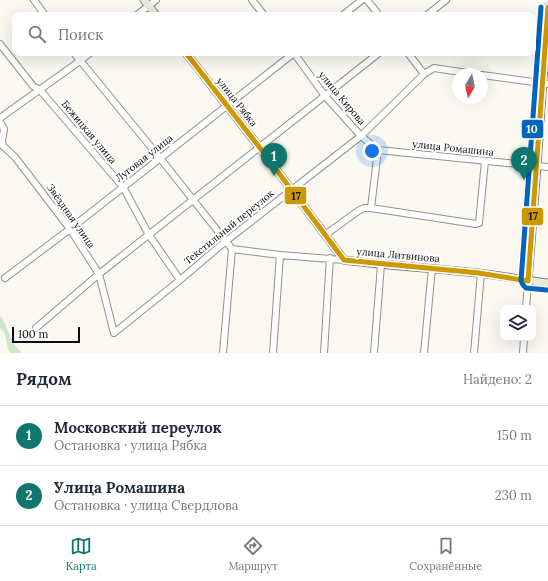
<!DOCTYPE html>
<html lang="ru">
<meta charset="utf-8">
<style>
body{margin:0;font-family:Lora,serif;background:#f6f6f7;color:#1f2937}
.controls{position:absolute;right:12px;bottom:12px;display:grid;overflow:hidden;border-radius:8px;box-shadow:0 4px 16px #0002}
.controls button{width:36px;height:36px;display:grid;place-items:center;padding:0;border:0;border-bottom:1px solid #e0e1e3;background:#fff;color:#1f2937;font:20px sans-serif}
.compass{position:absolute;left:452px;top:68px;width:36px;height:36px;border-radius:50%;background:#fff;box-shadow:0 4px 16px #0002;rotate:189deg}
.scale{position:absolute;left:12px;bottom:10px;width:68px;box-sizing:border-box;padding-left:4px;border:2px solid #0c0c0c;border-top:0;font-size:11px;line-height:14px;white-space:nowrap;color:#0c0c0c;-webkit-text-stroke:3px #fff;paint-order:stroke}
.you{position:absolute;left:372px;top:151px;width:14px;height:14px;margin:-10px;border:3px solid #fff;border-radius:50%;background:#1a73e8;box-shadow:0 0 0 6px #1a73e833}
.badge{display:grid;place-items:center;width:26px;height:26px;border-radius:50%;background:#0f766e;color:#fff;font-size:13px;font-weight:700}
.pin{position:absolute;translate:-50% -33px;filter:drop-shadow(0 1px 2px #0008)}
.pin::after{content:'';position:absolute;top:21px;width:14px;height:12px;background:inherit;clip-path:polygon(0 0,100% 0,50% 100%)}
.list{margin:0;padding:0;list-style:none}
h2{display:flex;justify-content:space-between;align-items:center;height:52px;margin:0;padding:0 16px;font-size:17px}
h2 small{font-size:13px;font-weight:400;color:#747a83}
.list li{display:grid;grid-template-columns:26px 1fr auto;gap:12px;align-items:center;box-sizing:border-box;height:60px;padding:0 16px;border-top:1px solid #e0e1e3}
.list b{display:block;font-size:15px;white-space:nowrap}
.list p{margin:0;font-size:13px;white-space:nowrap;color:#747a83}
.list em{font-size:13px;font-style:normal;color:#747a83}
.icon{flex:none;width:22px;height:22px;fill:none;stroke:currentColor;stroke-width:2;stroke-linecap:round;stroke-linejoin:round}
.map{position:relative;flex:none;width:548px;height:353px;overflow:hidden}
.search{position:absolute;background:#fff;box-shadow:0 4px 16px #0002;left:12px;right:12px;top:12px;height:44px;display:flex;align-items:center;gap:10px;box-sizing:border-box;padding:0 14px;border-radius:8px;color:#747a83;font-size:15px}
.sheet{height:172px;background:#fff}
nav{display:flex;justify-content:space-around;align-items:center;box-sizing:border-box;height:56px;border-top:1px solid #e0e1e3;background:#fff;font-size:11px;color:#747a83}
nav a{display:grid;justify-items:center;gap:2px}
nav .on{color:#0f766e}
.map>svg:first-child{display:block}
</style>
<div class="map">
<svg width="548" height="353" viewBox="0 0 548 353">
<rect width="100%" height="100%" fill="#faf8f0"/>
<path fill="#d1e8bd" d="M0,317H2C8,329 11,344 22,353H10L8,349L5,334L0,328Z"/>
<g fill="none" stroke-linecap="round" stroke-linejoin="round">
<path stroke="#c5e2f6" stroke-width="1.5" d="M0,319L16,353"/>
<g stroke="#93928f" stroke-width="8">
<path id="minor" d="M34,0L45,15
M252,0L264,15
M367,0L379,15
M137,15L156,0
M343,15L362,0
M427,15L446,0
M0,44L33,86L40,90L123,187L149,235L180,280
M74,53L160,158L232,249L280,255L344,260
M294,53L325,96L361,136L378,150L548,167
M408,53L424,74
M482,75L548,84
M0,118L80,61L90,53
M0,122L4,129L2,141L3,146L15,157L70,229L99,274L114,333L180,280L226,241L361,136L424,74L434,68L474,74
M371,208L378,150
M325,235L358,211L364,208H371L476,224L479,223L485,161
M5,278L70,229L294,53
M526,308L528,281
M36,328L99,274L379,53
M223,353L232,249
M273,353L280,255
M324,353L330,258
M374,353L381,265
M424,353L432,268
M474,353L481,273
M523,353L524,338"/>
</g>
<g stroke="#80807c" stroke-width="9">
<path id="major" d="M144,0L156,15
M186,53L260,148L344,260C389,266 433,268 478,273C502,276 525,280 548,283
M528,281L537,166L548,7"/>
</g>
<use href="#minor" stroke="#fefefd" stroke-width="6"/>
<use href="#major" stroke="#ece8d7" stroke-width="7"/>
<g stroke="#fff" stroke-width="8">
<path id="bus-1" d="M186,53L260,148L344,260L479,273L528,281L548,7"/>
</g>
<g stroke="#fff" stroke-width="8">
<path id="bus-2" d="M541,7L521,281L523,285L526,288L547,290"/>
</g>
<use href="#bus-1" stroke="#ce9802" stroke-width="5"/>
<use href="#bus-2" stroke="#0065bd" stroke-width="5"/>
</g>
<g text-anchor="middle" dominant-baseline="central" stroke-width="4" stroke-linejoin="round" paint-order="stroke">
<g font-size="10" fill="#0c0c0c" stroke="#fff">
<text transform="translate(342 98) rotate(50)">улица Кирова</text>
<text transform="translate(237 102) rotate(52)">улица Рябка</text>
<text transform="translate(89 132) rotate(50)">Бежицкая улица</text>
<text transform="translate(453 148) rotate(6)">улица Ромашина</text>
<text transform="translate(144 158) rotate(-38)">Луговая улица</text>
<text transform="translate(71 216) rotate(55)">Звёздная улица</text>
<text transform="translate(229 227) rotate(-39)">Текстильный переулок</text>
<text transform="translate(398 255) rotate(5)">улица Литвинова</text>
</g>
</g>
<g stroke="#fff" stroke-width="1.5">
<rect x="521" y="119" width="23" height="20" rx="4" fill="#0065bd"/>
<rect x="284" y="186" width="23" height="19" rx="4" fill="#ce9802"/>
<rect x="521" y="207" width="23" height="19" rx="4" fill="#ce9802"/>
</g>
<g font-size="11" text-anchor="middle" font-weight="bold" fill="#fff">
<text x="532" y="133">10</text>
</g>
<g font-size="11" text-anchor="middle" font-weight="bold" fill="#111">
<text x="296" y="200">17</text>
<text x="533" y="220">17</text>
</g>
</svg>
<div class="controls">
<button><svg class="icon" aria-label="layers" viewBox="0 0 24 24"><path d="M12 4l9 5-9 5-9-5zM3 14l9 5 9-5"/></svg></button>
</div>
<svg class="compass" viewBox="-18 -18 36 36"><path d="M0-13l5 13h-10z" fill="#e53935"/><path d="M0 13l5-13h-10z" fill="#747a83"/></svg>
<div class="scale">100 m</div>
<div class="you"></div>
<div class="pin badge" style="left:274px;top:176px">1</div>
<div class="pin badge" style="left:524px;top:180px">2</div>
<div class="search"><svg class="icon" aria-label="search" viewBox="0 0 24 24"><circle cx="10" cy="10" r="6"/><path d="M15 15l6 6"/></svg>Поиск</div>
</div>
<section class="sheet">
<h2>Рядом<small>Найдено: 2</small></h2>
<ul class="list">
<li><span class="badge">1</span><div><b>Московский переулок</b><p>Остановка · улица Рябка</p></div><em>150 m</em></li>
<li><span class="badge">2</span><div><b>Улица Ромашина</b><p>Остановка · улица Свердлова</p></div><em>230 m</em></li>
</ul>
</section>
<nav>
<a class="on"><svg class="icon" aria-label="map" viewBox="0 0 24 24"><path d="M3 6l6-2 6 2 6-2v14l-6 2-6-2-6 2zM9 4v14M15 6v14"/></svg>Карта</a>
<a><svg class="icon" aria-label="directions" viewBox="0 0 24 24"><path d="M12 3l9 9-9 9-9-9zM9 14v-3h6M13 9l2 2-2 2"/></svg>Маршрут</a>
<a><svg class="icon" aria-label="saved" viewBox="0 0 24 24"><path d="M7 4h10v16l-5-4-5 4z"/></svg>Сохранённые</a>
</nav>
